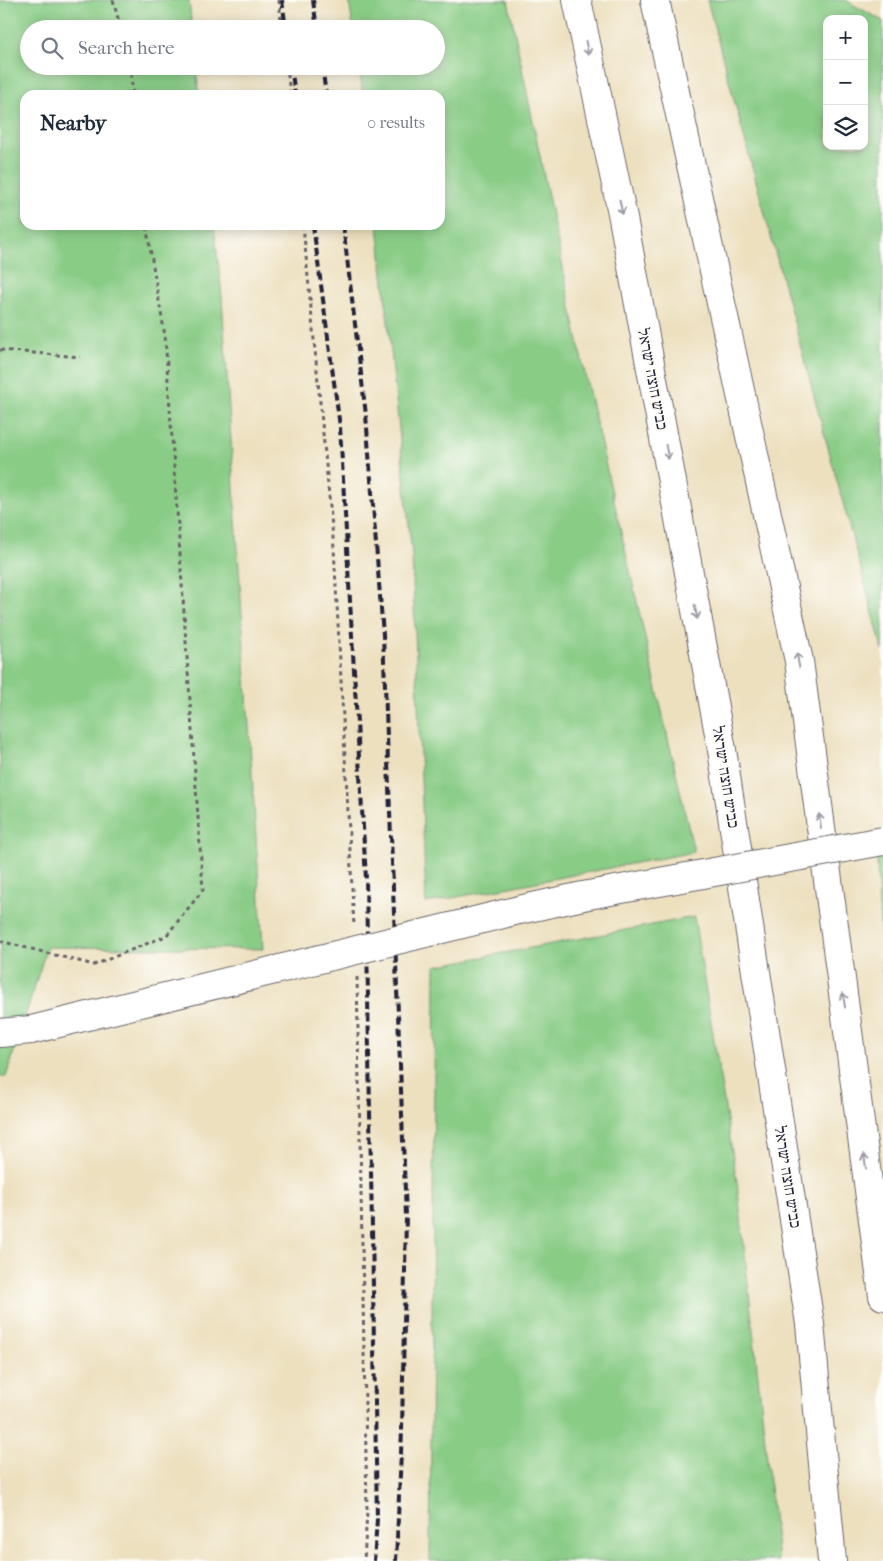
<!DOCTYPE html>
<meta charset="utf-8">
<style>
body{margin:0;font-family:"IM FELL French Canon","Frank Ruhl Libre",serif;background:#f2f2f3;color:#1f2937}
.controls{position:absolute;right:15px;top:15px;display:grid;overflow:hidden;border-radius:10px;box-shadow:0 2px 12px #0003}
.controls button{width:45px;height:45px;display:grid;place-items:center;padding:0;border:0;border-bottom:1px solid #e0e1e3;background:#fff;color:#1f2937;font:25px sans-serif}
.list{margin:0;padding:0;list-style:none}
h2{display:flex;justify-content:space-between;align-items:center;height:65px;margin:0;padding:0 20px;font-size:21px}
h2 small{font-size:16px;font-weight:400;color:#747a83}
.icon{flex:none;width:28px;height:28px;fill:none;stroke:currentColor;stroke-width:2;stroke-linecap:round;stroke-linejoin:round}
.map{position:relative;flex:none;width:883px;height:1561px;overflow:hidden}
.search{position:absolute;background:#fff;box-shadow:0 2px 12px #0003;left:20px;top:20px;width:425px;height:55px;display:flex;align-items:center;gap:12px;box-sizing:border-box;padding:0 18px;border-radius:28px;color:#747a83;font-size:19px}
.panel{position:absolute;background:#fff;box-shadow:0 2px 12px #0003;left:20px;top:90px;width:425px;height:140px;border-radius:15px}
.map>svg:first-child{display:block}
</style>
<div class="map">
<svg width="883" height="1561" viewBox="0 0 883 1561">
<rect width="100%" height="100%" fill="#fdfcf7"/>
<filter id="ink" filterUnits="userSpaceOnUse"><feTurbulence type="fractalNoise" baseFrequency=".02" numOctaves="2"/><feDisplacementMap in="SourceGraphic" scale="10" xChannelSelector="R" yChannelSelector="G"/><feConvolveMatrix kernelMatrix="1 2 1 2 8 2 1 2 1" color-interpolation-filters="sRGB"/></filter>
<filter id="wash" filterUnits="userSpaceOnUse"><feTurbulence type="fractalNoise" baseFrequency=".0096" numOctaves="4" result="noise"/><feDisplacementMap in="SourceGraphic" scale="20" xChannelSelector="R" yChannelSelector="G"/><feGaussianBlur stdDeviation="1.12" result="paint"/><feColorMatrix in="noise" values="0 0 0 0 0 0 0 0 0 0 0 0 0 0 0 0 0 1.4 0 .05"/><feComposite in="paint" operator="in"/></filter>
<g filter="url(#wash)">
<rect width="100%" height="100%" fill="#ede0bf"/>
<path fill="#89cc86" stroke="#567760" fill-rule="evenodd" d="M0,0H189L192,29H29V66H196L199,95H25V225H214L222,297L263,949L47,947L6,1077H0Z
M349,0H508L582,361L694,852L426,903L412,555L378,225H440V95H363L359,66H436V29H353Z
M707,0H845L883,21V651ZM827,19H864V146H827Z
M876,842H883V985Z
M694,917L737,1182L778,1561H430L435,966Z"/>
</g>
<g filter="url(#ink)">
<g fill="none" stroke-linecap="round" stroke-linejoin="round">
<g stroke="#696469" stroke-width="30">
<path id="street" d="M519,910L583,896
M0,1033L31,1030"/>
</g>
<g stroke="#696469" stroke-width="30">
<path id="highway" d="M577,0L622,213L722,750L810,1324L832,1561
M655,0L799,661L883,1296"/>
</g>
<path stroke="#696469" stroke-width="3" stroke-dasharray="4 4" stroke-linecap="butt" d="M113,0L121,29
M279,0L282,29
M130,66L133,95
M287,66L290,95
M303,225L334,548L354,926
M0,350L80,357
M0,941L94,965L166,936L203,890L165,336L146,225
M357,977L367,1511L364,1561"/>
<use href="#street" stroke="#fff" stroke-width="28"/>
<use href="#highway" stroke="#fff" stroke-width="28"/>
<path stroke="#22223b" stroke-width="4" stroke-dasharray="8 4" stroke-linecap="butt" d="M282,0L286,29
M313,0L317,29
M291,66L295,95
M322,66L326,95
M313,225L340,427L366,879L377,1519L374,1561
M343,225L366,415L383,635L406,1216L402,1431L396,1561"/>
<g stroke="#696469" stroke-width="30" stroke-linecap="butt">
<path id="street-bridge" d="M583,896L883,841
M31,1030L519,910"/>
</g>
<use href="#street-bridge" stroke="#fff" stroke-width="28"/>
</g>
<defs><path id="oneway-shaft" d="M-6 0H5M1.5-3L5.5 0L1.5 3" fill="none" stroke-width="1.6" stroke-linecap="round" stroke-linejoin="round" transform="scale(1.25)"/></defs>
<g stroke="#9c9ca7">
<use href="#oneway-shaft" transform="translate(587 48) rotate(78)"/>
<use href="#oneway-shaft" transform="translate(621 207) rotate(78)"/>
<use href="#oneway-shaft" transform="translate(667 452) rotate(79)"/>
<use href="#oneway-shaft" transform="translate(696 612) rotate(79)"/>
<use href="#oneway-shaft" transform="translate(798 660) rotate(-100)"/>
<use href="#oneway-shaft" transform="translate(820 821) rotate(-98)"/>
<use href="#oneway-shaft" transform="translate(844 1000) rotate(-98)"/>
<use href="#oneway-shaft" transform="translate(865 1161) rotate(-98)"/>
</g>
</g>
<g text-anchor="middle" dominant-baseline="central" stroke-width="4.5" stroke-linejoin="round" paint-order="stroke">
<g font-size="16" fill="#22223b" stroke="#fdfcf7">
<text transform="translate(653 379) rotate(79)">כביש חוצה ישראל</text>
<text transform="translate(726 777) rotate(81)">כביש חוצה ישראל</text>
<text transform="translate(788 1177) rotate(81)">כביש חוצה ישראל</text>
</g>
</g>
</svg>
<div class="controls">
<button>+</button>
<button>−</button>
<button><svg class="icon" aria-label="layers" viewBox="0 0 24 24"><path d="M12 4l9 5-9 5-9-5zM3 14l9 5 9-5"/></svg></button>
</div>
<div class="search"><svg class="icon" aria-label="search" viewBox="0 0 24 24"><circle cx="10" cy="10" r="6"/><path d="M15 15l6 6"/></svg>Search here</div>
<section class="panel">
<h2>Nearby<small>0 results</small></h2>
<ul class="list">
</ul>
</section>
</div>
